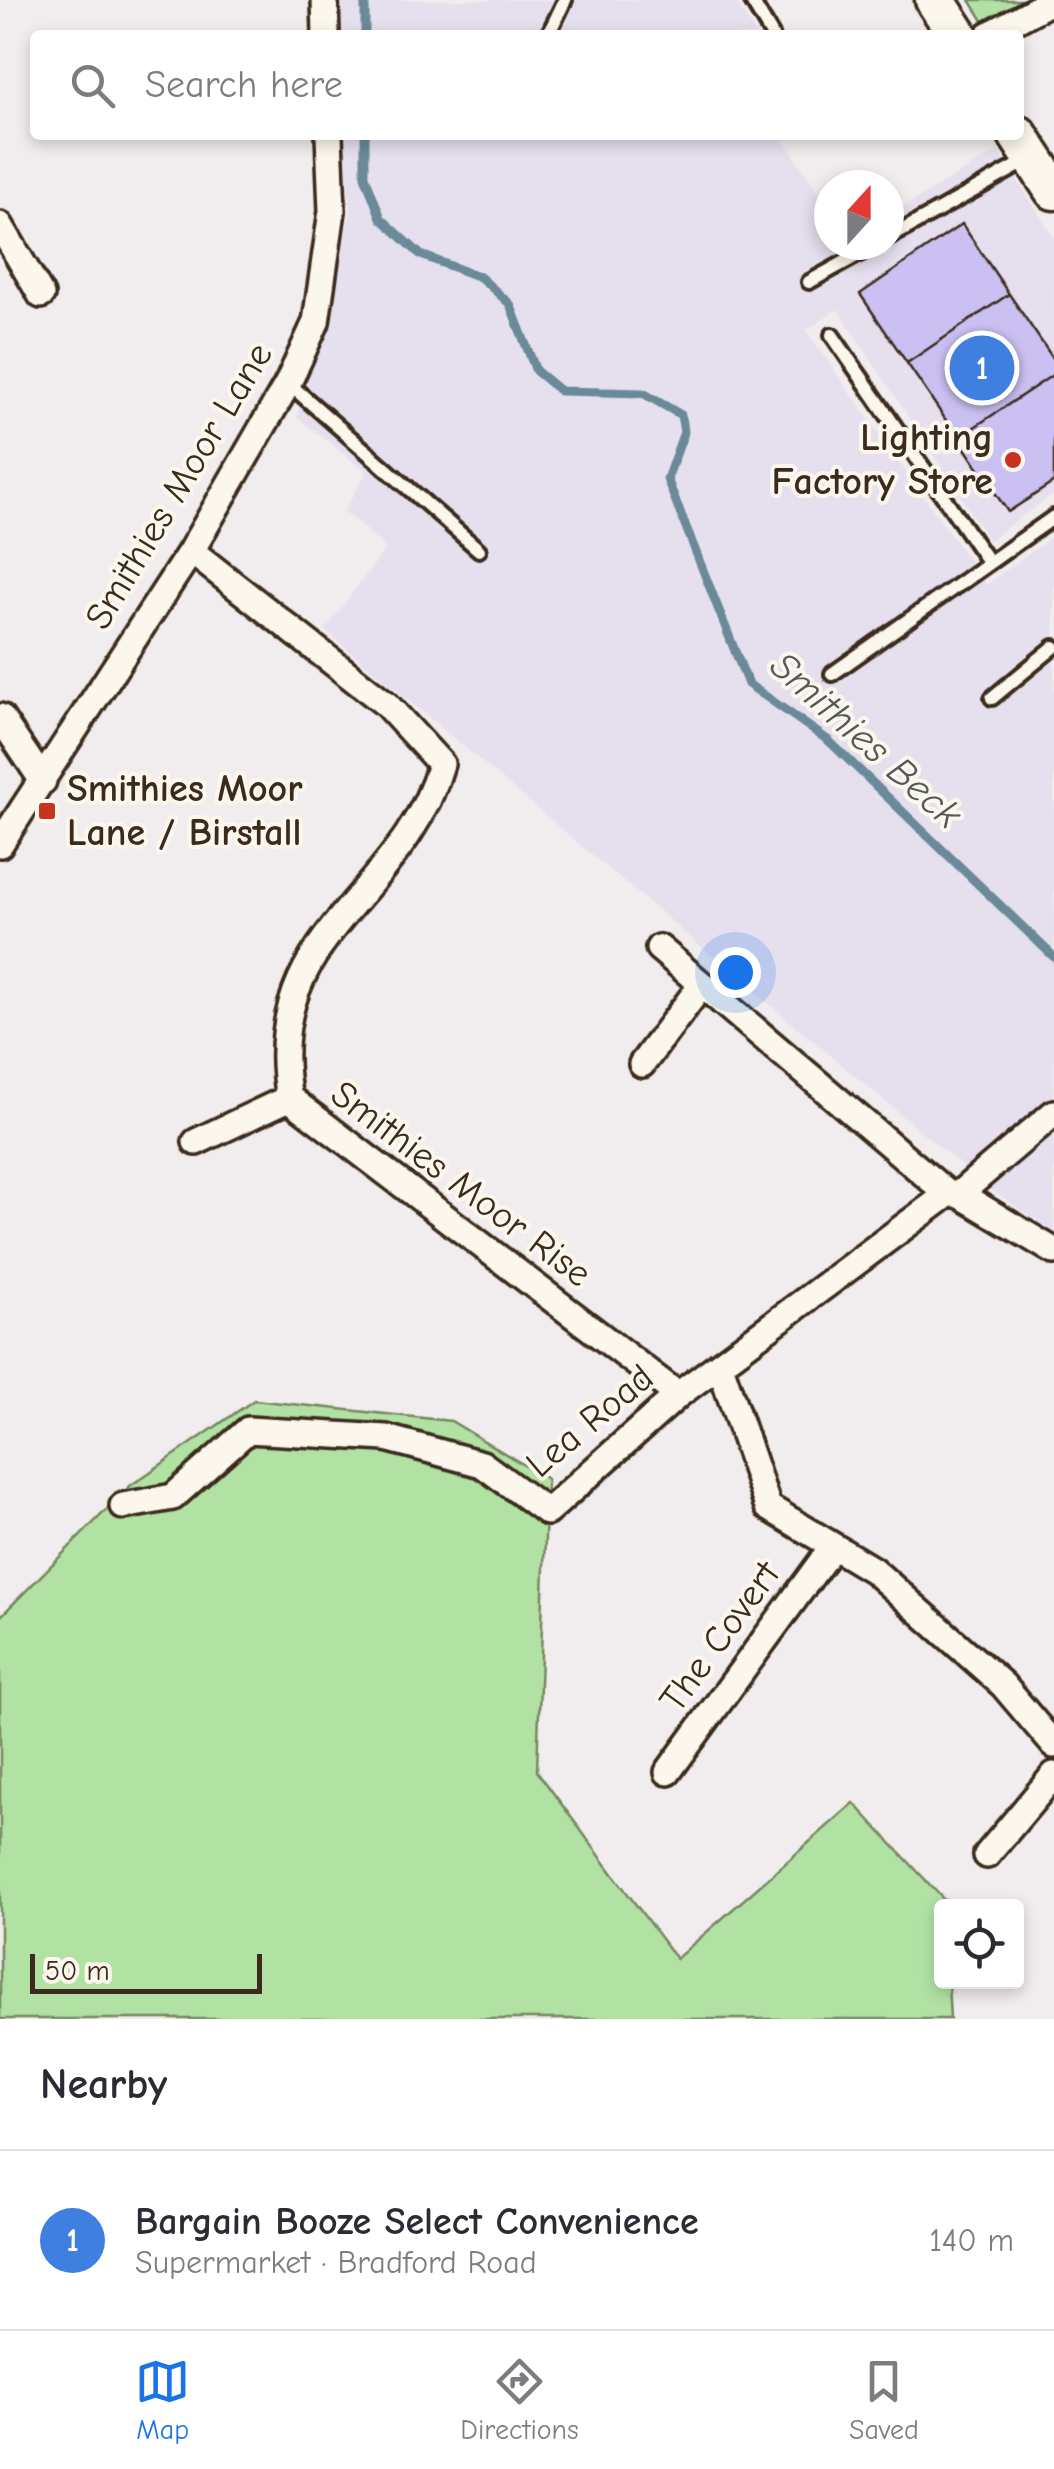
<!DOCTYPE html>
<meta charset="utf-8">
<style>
body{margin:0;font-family:"Comic Neue",sans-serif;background:#f2f2f3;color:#2b2b33}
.controls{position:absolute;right:30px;bottom:30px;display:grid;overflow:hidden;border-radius:10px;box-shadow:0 5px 15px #0003}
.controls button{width:90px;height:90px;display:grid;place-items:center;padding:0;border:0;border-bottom:2px solid #e1e1e2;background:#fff;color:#2b2b33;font:50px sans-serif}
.compass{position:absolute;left:814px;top:170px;width:90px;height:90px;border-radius:50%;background:#fff;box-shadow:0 5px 15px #0003;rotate:21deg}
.scale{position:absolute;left:30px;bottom:25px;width:232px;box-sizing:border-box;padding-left:10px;border:5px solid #3b2a1e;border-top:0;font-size:28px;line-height:35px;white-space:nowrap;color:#3b2a1e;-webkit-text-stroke:8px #fbf7ec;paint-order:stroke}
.you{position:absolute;left:735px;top:972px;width:35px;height:35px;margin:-25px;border:8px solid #fff;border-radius:50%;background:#1a73e8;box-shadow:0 0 0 15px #1a73e833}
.badge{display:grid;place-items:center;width:65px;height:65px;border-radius:50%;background:#1a73e8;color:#fff;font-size:32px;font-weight:700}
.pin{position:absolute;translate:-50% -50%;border:5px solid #fff;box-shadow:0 2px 10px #0006}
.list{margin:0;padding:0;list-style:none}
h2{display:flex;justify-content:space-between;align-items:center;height:130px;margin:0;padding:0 40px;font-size:42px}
h2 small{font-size:32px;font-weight:400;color:#7c7c81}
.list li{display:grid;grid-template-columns:65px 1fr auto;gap:30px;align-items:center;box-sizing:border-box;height:180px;padding:0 40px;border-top:2px solid #e1e1e2}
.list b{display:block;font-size:38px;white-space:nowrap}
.list p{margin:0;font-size:32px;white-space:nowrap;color:#7c7c81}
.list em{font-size:32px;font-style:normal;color:#7c7c81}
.icon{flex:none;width:55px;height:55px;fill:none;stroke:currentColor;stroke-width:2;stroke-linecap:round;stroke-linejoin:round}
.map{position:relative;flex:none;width:1054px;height:2019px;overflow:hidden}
.search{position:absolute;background:#fff;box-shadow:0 5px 15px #0003;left:30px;right:30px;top:30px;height:110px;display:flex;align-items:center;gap:25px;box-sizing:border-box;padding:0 35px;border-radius:10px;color:#7c7c81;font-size:38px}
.sheet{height:310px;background:#fff}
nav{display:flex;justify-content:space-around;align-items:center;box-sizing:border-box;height:140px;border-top:2px solid #e1e1e2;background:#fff;font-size:28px;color:#7c7c81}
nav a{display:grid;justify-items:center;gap:5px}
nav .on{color:#1a73e8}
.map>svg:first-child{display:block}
</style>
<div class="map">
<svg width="1054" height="2019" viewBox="0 0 1054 2019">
<rect width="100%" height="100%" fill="#f1eced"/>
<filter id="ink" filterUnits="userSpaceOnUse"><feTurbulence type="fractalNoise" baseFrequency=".01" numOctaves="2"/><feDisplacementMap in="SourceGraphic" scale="20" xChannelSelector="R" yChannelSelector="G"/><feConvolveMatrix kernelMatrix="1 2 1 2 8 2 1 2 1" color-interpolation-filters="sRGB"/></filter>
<g filter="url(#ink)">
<path fill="#e6dfee" d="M338,0H734L757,35H339Z
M343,135H780L829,208V245H889V216L998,151L1054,237V494L989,540L838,309L806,330L986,585L1054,535V1232L987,1187L325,630L386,548L344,511L367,472L297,417L351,214Z"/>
<path fill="#b1e2a3" stroke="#768660" stroke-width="2.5" d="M970,0H1054V13L1017,35H992Z
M254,1400L451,1421L547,1479L537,1771L676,1959L854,1803L944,1900L942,1982H948L950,2019H0V1617L130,1486Z"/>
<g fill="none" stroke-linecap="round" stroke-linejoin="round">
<path stroke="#6b8999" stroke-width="9" d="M365,35V0
M365,135V176L381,218L421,255L480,277L510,304L536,371L560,391L643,393L681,415L684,432L667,479L748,684L829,741L1054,957"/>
</g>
<path fill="#cbc0f2" stroke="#3b2a1e" stroke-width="2.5" d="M962,224L1009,294L907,363L860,294Z
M1009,294L1054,360V374L958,438L907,363Z
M1054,374V482L1008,512L958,438Z"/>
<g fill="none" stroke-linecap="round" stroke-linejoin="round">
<g stroke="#3b2a1e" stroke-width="20">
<path id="lane" d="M751,0L772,35
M548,35L565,0
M889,238L1030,159
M809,282L876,245
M832,335L989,563
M288,383L479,550
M832,674L1054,517
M992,698L1054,647"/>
</g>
<g stroke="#3b2a1e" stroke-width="32">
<path id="street" d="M325,0L326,35
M989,35L1053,0
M0,225L41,295
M191,551L386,704L441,764C404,898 258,934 289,1098L678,1395
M0,717L43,781
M0,844L191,551L288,383L316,322L332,211L329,135
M659,948L948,1194
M642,1064L700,987
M196,1142L289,1098
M959,1194L1054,1251
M720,1365L768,1507L873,1570L1003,1685L1054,1745
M123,1506L173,1497L248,1430L386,1438L482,1464L547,1512L678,1395L948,1194H959L1054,1113
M668,1772L833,1546
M987,1855L1054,1775"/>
</g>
<g stroke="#3b2a1e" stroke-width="45">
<path id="primary" d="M935,0L958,35
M1018,135L1054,190"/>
</g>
<use href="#lane" stroke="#fbf7ec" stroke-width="12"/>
<use href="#street" stroke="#fbf7ec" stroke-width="25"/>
<use href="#primary" stroke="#fbf7ec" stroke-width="38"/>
</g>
</g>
<g fill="#c8321e" stroke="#fbf7ec" stroke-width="4">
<circle cx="1013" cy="460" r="10"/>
<rect x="37" y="801" width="20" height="20" rx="5"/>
</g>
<g text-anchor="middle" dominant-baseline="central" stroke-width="8" stroke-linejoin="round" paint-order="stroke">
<g font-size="38" font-weight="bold" fill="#3b2a1e" stroke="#fbf7ec" text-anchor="end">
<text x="993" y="438">Lighting<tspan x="993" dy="44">Factory Store</tspan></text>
<text x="67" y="789" text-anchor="start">Smithies Moor<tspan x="67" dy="44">Lane / Birstall</tspan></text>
</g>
<g font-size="38" fill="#3b2a1e" stroke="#fbf7ec">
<text transform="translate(179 486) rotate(-59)">Smithies Moor Lane</text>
<text transform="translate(461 1184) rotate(37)">Smithies Moor Rise</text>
<text transform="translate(590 1421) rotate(-40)">Lea Road</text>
<text transform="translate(720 1637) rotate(-54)">The Covert</text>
</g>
<g font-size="40" font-style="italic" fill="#53595c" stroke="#fbf7ec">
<text transform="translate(866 740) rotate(42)">Smithies Beck</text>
</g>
</g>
</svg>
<div class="controls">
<button><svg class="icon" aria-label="locate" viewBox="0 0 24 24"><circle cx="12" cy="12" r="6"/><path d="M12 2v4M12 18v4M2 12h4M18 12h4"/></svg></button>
</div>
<svg class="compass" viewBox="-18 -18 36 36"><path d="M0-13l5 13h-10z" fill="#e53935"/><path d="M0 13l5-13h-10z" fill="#7c7c81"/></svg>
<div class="scale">50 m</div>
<div class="you"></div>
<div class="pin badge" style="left:982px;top:368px;background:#3f7fe0">1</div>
<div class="search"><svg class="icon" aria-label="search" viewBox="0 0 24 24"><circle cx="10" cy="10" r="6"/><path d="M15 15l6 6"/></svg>Search here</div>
</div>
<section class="sheet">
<h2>Nearby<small></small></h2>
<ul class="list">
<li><span class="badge" style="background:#3f7fe0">1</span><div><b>Bargain Booze Select Convenience</b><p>Supermarket · Bradford Road</p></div><em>140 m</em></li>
</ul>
</section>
<nav>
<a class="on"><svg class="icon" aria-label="map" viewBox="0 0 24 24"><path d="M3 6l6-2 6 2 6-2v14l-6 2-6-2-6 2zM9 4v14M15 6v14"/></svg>Map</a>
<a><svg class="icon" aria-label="directions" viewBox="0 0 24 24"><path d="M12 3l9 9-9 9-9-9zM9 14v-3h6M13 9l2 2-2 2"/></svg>Directions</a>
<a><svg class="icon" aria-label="saved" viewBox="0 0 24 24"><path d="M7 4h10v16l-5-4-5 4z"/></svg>Saved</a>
</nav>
